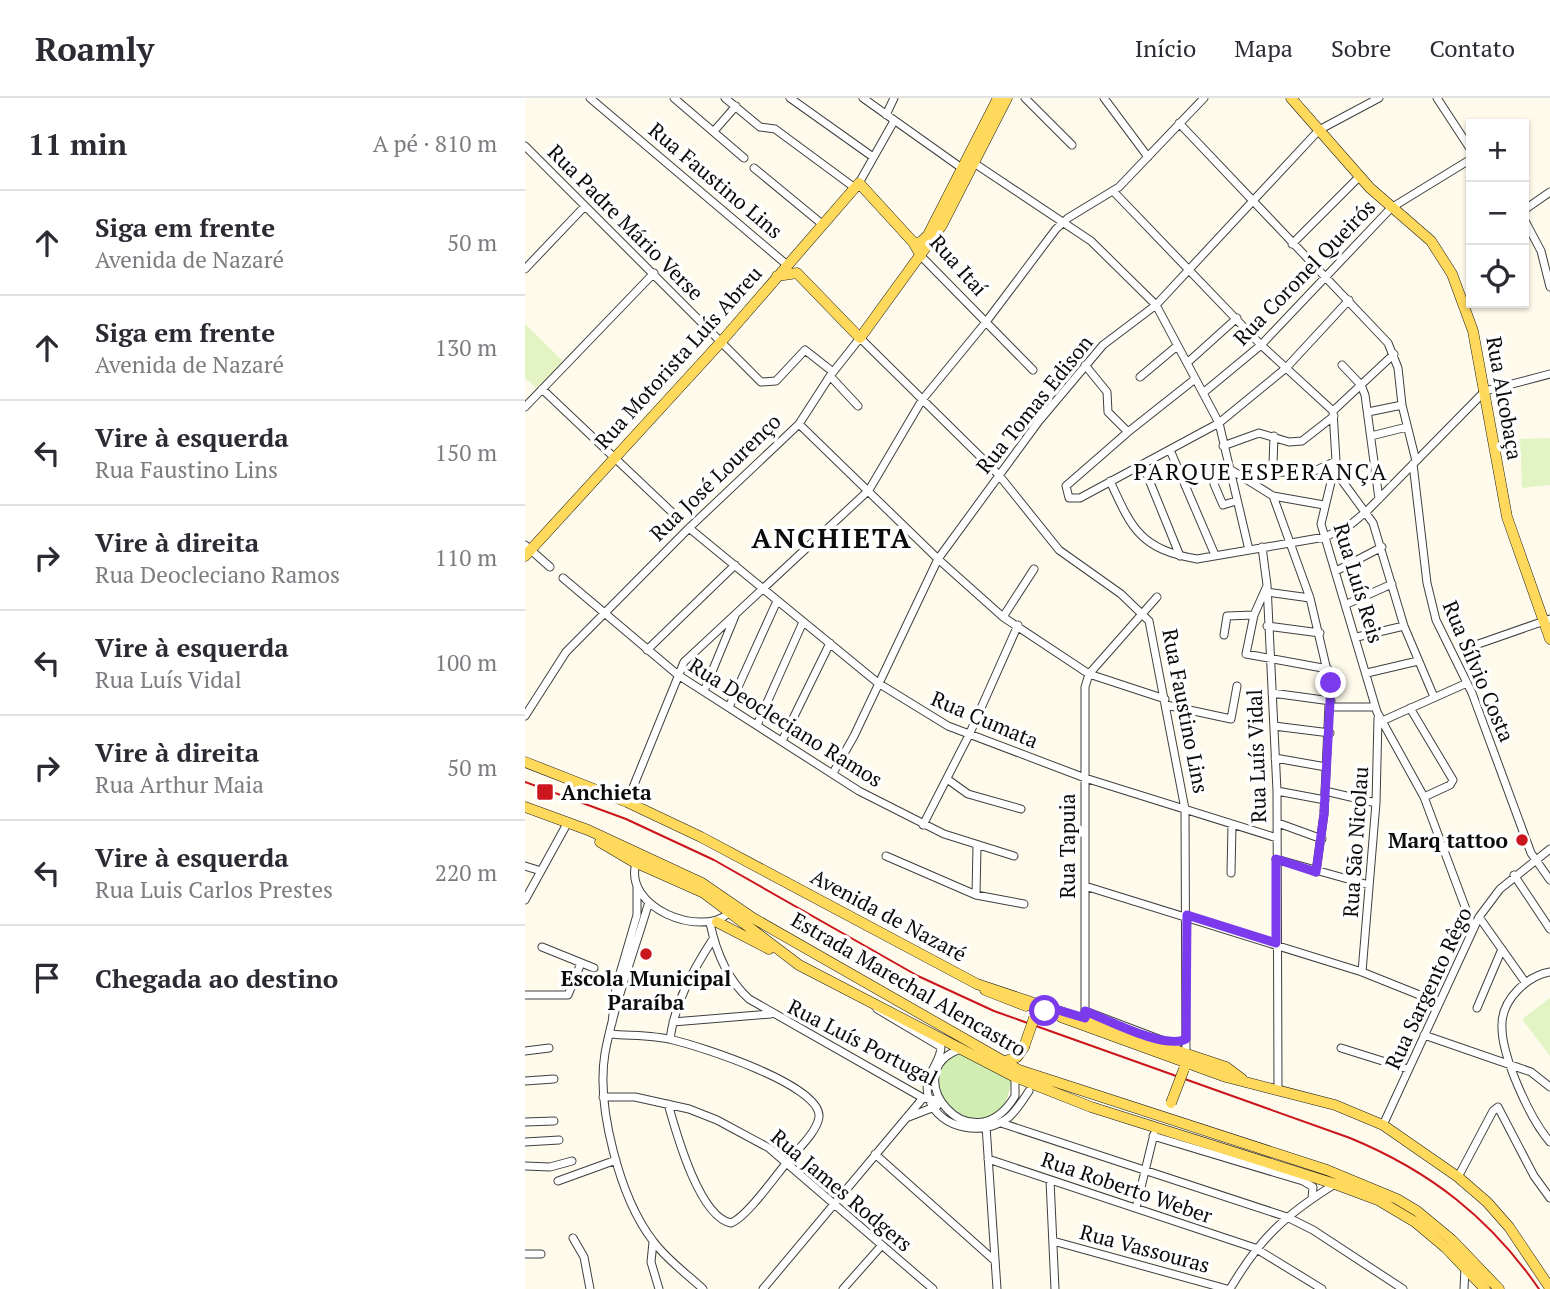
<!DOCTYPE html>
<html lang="pt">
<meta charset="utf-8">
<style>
body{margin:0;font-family:"PT Serif",serif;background:#f2f2f3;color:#2b2b33}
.controls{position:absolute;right:21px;top:21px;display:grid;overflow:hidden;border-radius:0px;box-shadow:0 2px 5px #0004}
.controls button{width:63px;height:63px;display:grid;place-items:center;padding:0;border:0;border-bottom:2px solid #e1e1e2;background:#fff;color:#2b2b33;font:35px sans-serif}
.stop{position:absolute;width:21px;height:21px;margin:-16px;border:5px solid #7c3aed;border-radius:50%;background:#fff}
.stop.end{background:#7c3aed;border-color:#fff;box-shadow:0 2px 7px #0008}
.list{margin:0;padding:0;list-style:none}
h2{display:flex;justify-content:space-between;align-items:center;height:91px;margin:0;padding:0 28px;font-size:30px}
h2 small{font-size:23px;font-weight:400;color:#7c7c81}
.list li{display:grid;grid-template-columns:46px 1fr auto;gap:21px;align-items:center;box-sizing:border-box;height:105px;padding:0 28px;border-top:2px solid #e1e1e2}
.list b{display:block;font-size:26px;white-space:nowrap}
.list p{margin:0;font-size:23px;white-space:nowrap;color:#7c7c81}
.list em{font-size:23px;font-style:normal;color:#7c7c81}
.icon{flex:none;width:38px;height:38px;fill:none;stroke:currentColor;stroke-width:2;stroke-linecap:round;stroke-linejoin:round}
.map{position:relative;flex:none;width:1025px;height:1191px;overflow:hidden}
header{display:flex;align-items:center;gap:42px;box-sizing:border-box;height:98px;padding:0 35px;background:#fff;border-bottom:2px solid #e1e1e2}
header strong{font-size:33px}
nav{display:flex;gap:38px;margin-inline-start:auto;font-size:24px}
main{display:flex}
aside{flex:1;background:#fff}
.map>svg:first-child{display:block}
</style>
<header>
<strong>Roamly</strong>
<nav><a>Início</a><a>Mapa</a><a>Sobre</a><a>Contato</a></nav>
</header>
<main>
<aside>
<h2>11 min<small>A pé · 810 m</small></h2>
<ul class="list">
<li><svg class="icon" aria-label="ahead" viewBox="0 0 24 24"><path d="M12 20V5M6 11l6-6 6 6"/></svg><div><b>Siga em frente</b><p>Avenida de Nazaré</p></div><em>50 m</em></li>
<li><svg class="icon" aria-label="ahead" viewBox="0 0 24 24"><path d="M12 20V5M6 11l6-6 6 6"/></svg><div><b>Siga em frente</b><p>Avenida de Nazaré</p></div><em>130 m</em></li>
<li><svg class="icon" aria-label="left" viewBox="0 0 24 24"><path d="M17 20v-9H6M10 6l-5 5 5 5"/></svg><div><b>Vire à esquerda</b><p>Rua Faustino Lins</p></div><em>150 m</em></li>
<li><svg class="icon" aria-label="right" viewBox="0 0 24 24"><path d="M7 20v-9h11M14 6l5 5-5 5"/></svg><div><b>Vire à direita</b><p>Rua Deocleciano Ramos</p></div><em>110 m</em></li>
<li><svg class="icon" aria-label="left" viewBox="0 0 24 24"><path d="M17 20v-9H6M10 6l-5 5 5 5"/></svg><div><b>Vire à esquerda</b><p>Rua Luís Vidal</p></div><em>100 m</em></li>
<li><svg class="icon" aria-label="right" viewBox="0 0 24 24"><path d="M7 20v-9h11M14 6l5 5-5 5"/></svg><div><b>Vire à direita</b><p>Rua Arthur Maia</p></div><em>50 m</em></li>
<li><svg class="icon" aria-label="left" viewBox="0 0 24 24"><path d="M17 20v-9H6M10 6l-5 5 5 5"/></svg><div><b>Vire à esquerda</b><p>Rua Luis Carlos Prestes</p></div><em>220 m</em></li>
<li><svg class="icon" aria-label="arrive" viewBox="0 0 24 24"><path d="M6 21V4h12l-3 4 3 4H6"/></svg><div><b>Chegada ao destino</b></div></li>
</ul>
</aside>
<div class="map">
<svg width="1025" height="1191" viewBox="0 0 1025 1191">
<rect width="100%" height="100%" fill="#fffbec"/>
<path fill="#d0eeb1" d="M435,955L486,982C477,1070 367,987 435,955Z"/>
<path fill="#e3f4c4" d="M0,226L38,263L11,290L0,280Z
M1025,340V387L997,390L995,341Z
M1025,900V958L997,921Z"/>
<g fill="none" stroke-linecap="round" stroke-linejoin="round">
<g stroke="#3f3f3f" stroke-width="9">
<path id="minor" d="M65,0L261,166
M149,0L219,60
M200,0L235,29L250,31L330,90
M265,0L348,59
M338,0L438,71
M500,0L547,47
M579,0L623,59
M912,0L946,52
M361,17L369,0
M654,25L863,245L873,270L877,307L891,363
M189,33L211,8
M0,48L236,284L251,283L280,252L308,274
M449,65L566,143L631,207L694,325L724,452
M229,70L297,126
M334,85L369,23
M589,94L736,247L808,313L811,363L796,426L852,614L899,699L948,830
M999,112L1025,94
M999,121L1016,153L1025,189
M767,146L835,78
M396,158L508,272
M0,171L60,108
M662,265L712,220
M560,267L582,294L583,314L603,334
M817,267L836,287L840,297L854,401
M305,278L333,308
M615,279L652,248
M670,281L603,334L541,388L544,400H555L694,325L761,270L824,202
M17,291L152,419
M678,295L736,247L866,110L946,61
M0,309L129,175
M808,313L869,256
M843,314L877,307
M274,326L413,461L478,519L564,576L640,601
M749,338L748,366L754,374L785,375L811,363
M846,338L882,329
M698,348L734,335L764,344L777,343L809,318
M645,352L690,457
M888,366L902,485L911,522L947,595L1006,755L1025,782
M618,367L655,458
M703,370L748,398L799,407
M810,373L848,425L879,528L909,599
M585,383C607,431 615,451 672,461L800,439L825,427L842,413L960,293L1025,276
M689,386L698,407L711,403
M748,398L785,500L805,585L799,716L791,774
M164,430L353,585L423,628L560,680L752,740
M0,447L25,469
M737,449L742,487L752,693L753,991
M811,473L857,449
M38,480L153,577L334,693L419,736L489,758
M741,490L729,517L721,556L803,571
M742,494L785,500
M822,506L867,486
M478,519L509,471
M742,528L795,535
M699,537L702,518L729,517
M832,539L879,528
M942,550L1025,521
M122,552L210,467
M842,575L893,563
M179,593L210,518
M747,595L806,603
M641,607L706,621L712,588
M204,609L252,503
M806,609H850
M885,610L928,682L925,687L899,699
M0,618L41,554L164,430L274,326L305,278L335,240L473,376L534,452L596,496L624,523L660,711L661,956
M857,623L942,585
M232,627L278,524
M749,628L805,635
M257,643L305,545
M750,660L801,669
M308,675L329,638L413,461L514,323L578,247L631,207L794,32L854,0
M422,681L443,696L496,711
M752,693L800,702
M800,693L851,705
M102,704L159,564L344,392L397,302L461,224L531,131L543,120L594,89L679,0
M753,725L797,741
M398,727L444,637L493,527
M452,748L451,797L499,806
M361,758L451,797
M751,761L844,787
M111,765C98,810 176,840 204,815
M0,768L16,773
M706,775L707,727
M989,777L1025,831
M560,788L837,874L912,904
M0,802L43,724
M123,807C109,854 89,907 80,955C71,1009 95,1100 128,1143C141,1161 162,1176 178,1191
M954,819L1000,884
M185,825C191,854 203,882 224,901L398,1000L413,1002
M17,849L69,870
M837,874L851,705L853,620
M1025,874C1002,878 978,901 977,925C975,956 1005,1021 1025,1044
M0,897H43L56,865
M952,910L977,851
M352,911L416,949C416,966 396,978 404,1001C415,1032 460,1039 484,1019C492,1012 498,1002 504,993
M560,913L639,943L652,945L661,941
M560,920V589L564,576L632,499
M148,924L246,916
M87,925L91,889L112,817V789
M85,936C106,938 128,937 148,942C174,948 297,987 294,1019C292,1034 272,1052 263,1063C251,1077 222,1119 206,1125C174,1119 151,1034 143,1006
M899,937L1006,974L1025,989
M145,941C150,904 168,872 188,841
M816,950L883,971
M436,951C369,973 446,1071 490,998V979
M0,953L24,950
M0,983L29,981
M78,999H110L164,1011L192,1022L244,1050L408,1191
M381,1020L412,1008
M0,1024L29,1023
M476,1025L762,1119L788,1132L878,1191
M858,1027L954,819L975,791L1025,751
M461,1028L472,1191
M628,1038L778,1083L788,1089L787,1100
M0,1044L34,1042
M350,1056L470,1163
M463,1061L730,1150L797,1191
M0,1068L25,1069L47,1063
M933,1079L968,1013L973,1009L1009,1078L1025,1100
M525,1082L530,1191
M33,1083L91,1062
M611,1110L629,1036
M48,1140L59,1159L65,1191
M528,1143L702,1191
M128,1144L126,1164L134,1191
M0,1156H16
M238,1191L398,1000
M318,1191L357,1147
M705,1191C735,1140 760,1117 810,1086
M939,1191L940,1170"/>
</g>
<g stroke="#1d1d1d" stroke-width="11">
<path id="major" d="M766,0L845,90L906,143L927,176L948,233L982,419L1025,541
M388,144L395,145L403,137L473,0
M252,178L272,175L335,240L417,127L482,0
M0,458L196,244L334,85L388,144L396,158
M0,664L102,704L176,739L452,886L701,969L717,981
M0,709L63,732L177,785L228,820L494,972L802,1072L872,1101L892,1113L927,1142L974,1191
M75,744L107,763L179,795L274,867L490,979L566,1009L810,1086L853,1102L890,1124L921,1150L960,1191
M192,824L244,851
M460,892L501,908
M536,919L701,979L810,1007L858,1027L933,1079L962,1104L984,1129L1025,1190
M478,964L492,959L499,949"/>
</g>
<use href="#minor" stroke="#fff" stroke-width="7"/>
<use href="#major" stroke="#ffd95c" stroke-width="10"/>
<path stroke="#ca161c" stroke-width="2" d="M0,684L101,721L189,762L393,878L469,913L825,1040C905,1073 965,1120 1014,1191"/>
<g stroke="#1d1d1d" stroke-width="11" stroke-linecap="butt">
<path id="major-bridge" d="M499,949L509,920
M646,1005L659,971"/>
</g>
<use href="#major-bridge" stroke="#ffd95c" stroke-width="10"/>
</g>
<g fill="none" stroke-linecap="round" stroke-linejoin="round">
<path stroke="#7c3aed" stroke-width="9" d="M520,913L533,912L560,920V913C583,922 640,952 661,941L662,817L751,845V761L791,774L799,716L806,585"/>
</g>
<g fill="#ca161c" stroke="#fff" stroke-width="2.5">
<rect x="11" y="685" width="18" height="18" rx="3.5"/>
<circle cx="997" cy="742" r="7"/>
<circle cx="121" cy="856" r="7"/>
</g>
<g text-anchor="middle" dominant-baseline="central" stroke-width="7" stroke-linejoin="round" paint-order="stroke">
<g font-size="21" fill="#0c0c0c" stroke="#fff">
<text transform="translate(191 82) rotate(40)">Rua Faustino Lins</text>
<text transform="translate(101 124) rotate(45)">Rua Padre Mário Verse</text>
<text transform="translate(434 167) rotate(48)">Rua Itaí</text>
<text transform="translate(779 174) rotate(-46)">Rua Coronel Queirós</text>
<text transform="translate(153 259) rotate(-48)">Rua Motorista Luís Abreu</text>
<text transform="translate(980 300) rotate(80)">Rua Alcobaça</text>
<text transform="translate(509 306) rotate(-51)">Rua Tomas Edison</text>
<text transform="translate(190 379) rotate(-44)">Rua José Lourenço</text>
<text transform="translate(834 485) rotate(73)">Rua Luís Reis</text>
<text transform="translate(954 573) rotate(67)">Rua Sílvio Costa</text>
<text transform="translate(661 613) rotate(79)">Rua Faustino Lins</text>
<text transform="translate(460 621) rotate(23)">Rua Cumata</text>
<text transform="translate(261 624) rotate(32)">Rua Deocleciano Ramos</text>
<text transform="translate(731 658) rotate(-92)">Rua Luís Vidal</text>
<text transform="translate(830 744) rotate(-86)">Rua São Nicolau</text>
<text transform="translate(542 748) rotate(-90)">Rua Tapuia</text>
<text transform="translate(364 817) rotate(28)">Avenida de Nazaré</text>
<text transform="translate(384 886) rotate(30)">Estrada Marechal Alencastro</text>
<text transform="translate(903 890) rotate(-65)">Rua Sargento Rêgo</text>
<text transform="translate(338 944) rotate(27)">Rua Luís Portugal</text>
<text transform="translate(602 1089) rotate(19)">Rua Roberto Weber</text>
<text transform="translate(317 1092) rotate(40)">Rua James Rodgers</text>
<text transform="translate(620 1150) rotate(15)">Rua Vassouras</text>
</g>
<g font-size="21" font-weight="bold" fill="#0c0c0c" stroke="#fff" text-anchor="start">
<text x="36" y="694">Anchieta</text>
<text x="983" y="742" text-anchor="end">Marq tattoo</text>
<text x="121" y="880" text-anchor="middle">Escola Municipal<tspan x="121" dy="24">Paraíba</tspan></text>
</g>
<g font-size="23" letter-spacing="2" fill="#0c0c0c" stroke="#fff">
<text x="736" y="373">PARQUE ESPERANÇA</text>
</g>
<g font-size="28" font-weight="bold" letter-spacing="2" fill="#0c0c0c" stroke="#fff">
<text x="307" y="439">ANCHIETA</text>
</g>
</g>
</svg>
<div class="controls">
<button>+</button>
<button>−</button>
<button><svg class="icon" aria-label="locate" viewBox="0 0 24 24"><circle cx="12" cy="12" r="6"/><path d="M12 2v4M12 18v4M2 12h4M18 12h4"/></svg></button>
</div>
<div class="stop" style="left:520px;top:913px"></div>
<div class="stop end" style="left:806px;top:585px"></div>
</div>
</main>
